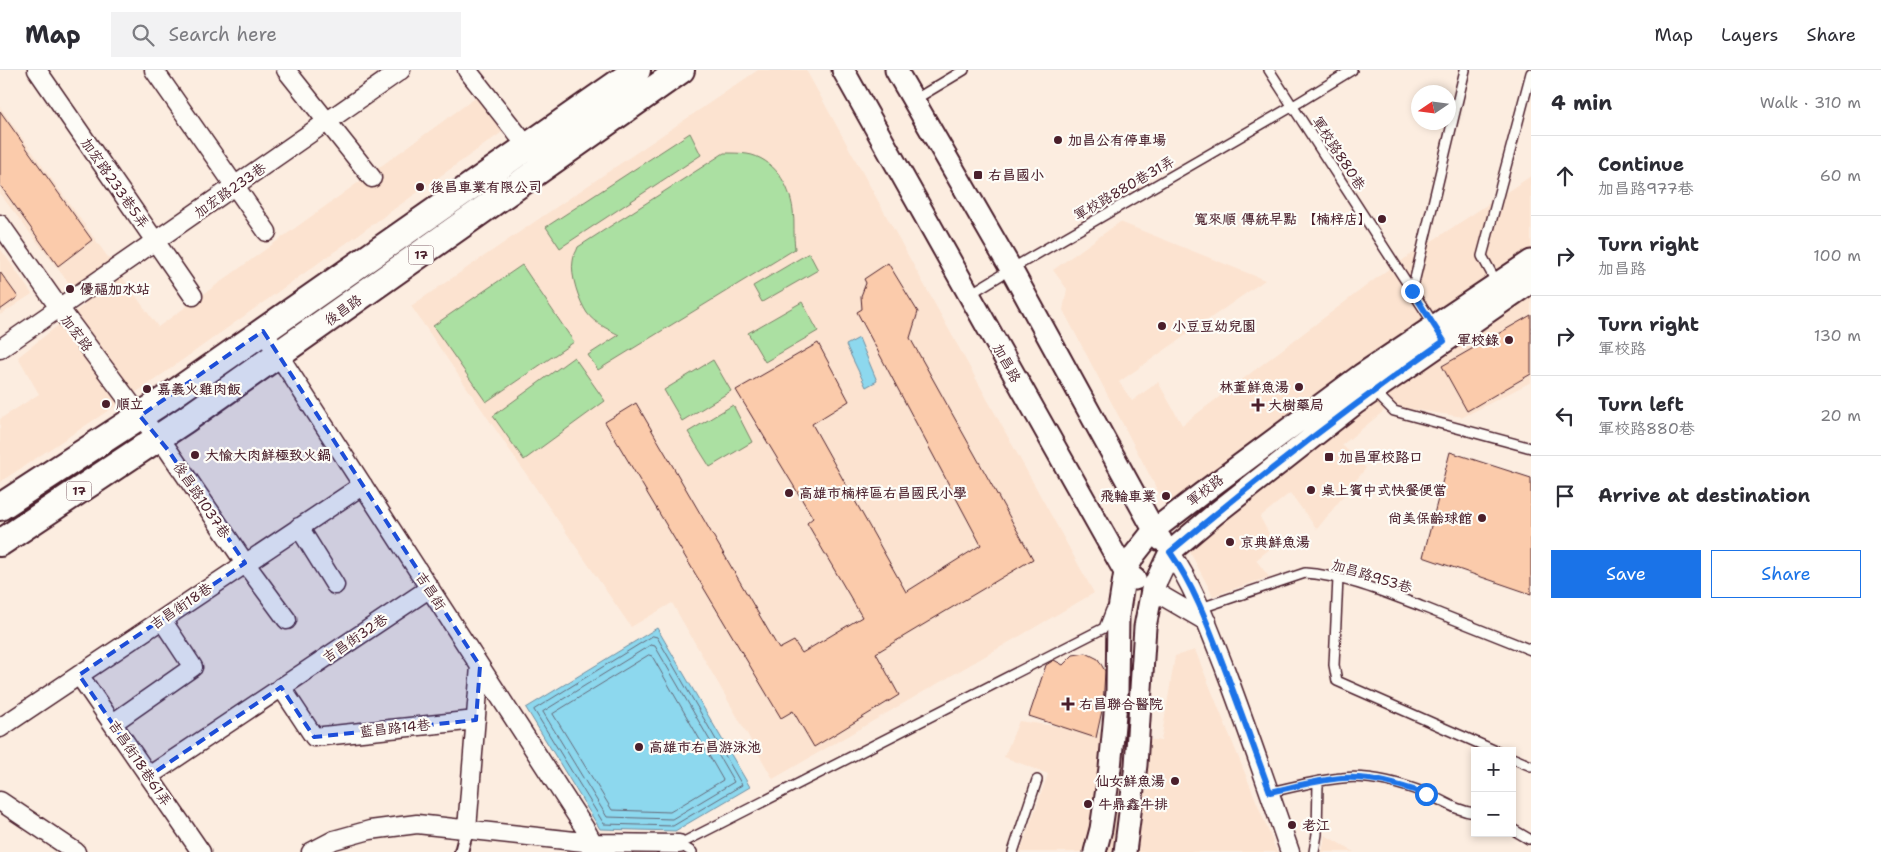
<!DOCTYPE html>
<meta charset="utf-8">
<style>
body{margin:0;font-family:"Shantell Sans","LXGW WenKai TC",sans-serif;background:#f2f2f3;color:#2b2b33}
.controls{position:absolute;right:15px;bottom:15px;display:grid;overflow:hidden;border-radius:0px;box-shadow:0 2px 8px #0003}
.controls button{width:45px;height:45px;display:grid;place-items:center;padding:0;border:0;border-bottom:1px solid #e1e1e2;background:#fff;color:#2b2b33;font:25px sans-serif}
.compass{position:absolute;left:1411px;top:15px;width:45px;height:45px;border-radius:50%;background:#fff;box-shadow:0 2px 8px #0003;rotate:257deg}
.stop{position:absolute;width:15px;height:15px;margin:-11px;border:4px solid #1a73e8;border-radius:50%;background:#fff}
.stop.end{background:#1a73e8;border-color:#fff;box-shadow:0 1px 5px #0008}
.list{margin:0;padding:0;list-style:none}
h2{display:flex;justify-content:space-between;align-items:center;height:65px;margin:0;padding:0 20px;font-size:21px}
h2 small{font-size:16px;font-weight:400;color:#7c7c81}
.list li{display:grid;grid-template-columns:32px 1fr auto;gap:15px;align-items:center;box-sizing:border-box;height:80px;padding:0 20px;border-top:1px solid #e1e1e2}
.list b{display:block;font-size:19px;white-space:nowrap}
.list p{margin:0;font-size:16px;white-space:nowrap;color:#7c7c81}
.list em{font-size:16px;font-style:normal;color:#7c7c81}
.actions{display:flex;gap:10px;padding:15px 20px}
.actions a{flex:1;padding:11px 0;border:1px solid #1a73e8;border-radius:0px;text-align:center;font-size:18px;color:#1a73e8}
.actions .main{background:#1a73e8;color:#fff}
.icon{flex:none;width:28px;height:28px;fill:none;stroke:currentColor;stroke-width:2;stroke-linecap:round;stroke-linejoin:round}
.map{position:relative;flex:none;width:1531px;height:782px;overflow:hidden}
header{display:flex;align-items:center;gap:30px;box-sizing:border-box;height:70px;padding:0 25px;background:#fff;border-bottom:1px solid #e1e1e2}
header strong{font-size:24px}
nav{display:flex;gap:28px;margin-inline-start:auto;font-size:18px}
.search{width:350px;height:45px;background:#f2f2f3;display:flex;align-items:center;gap:12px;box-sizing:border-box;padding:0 18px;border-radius:0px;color:#7c7c81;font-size:19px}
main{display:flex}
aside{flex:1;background:#fff}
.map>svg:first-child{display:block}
</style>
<header>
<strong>Map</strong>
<div class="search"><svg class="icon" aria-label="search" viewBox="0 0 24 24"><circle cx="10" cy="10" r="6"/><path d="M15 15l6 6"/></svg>Search here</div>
<nav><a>Map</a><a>Layers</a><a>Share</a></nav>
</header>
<main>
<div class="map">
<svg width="1531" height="782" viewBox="0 0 1531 782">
<rect width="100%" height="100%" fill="#fcede0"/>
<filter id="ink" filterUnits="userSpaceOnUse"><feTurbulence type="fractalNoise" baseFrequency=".02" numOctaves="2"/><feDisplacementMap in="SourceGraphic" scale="10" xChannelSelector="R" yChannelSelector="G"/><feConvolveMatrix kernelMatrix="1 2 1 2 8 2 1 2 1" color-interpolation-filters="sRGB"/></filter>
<g filter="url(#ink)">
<path fill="#fce3d0" d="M758,0H806L1094,523L773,709L672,533L631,557L411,236Z
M478,26L505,60L153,311L0,412V349L39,324L18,287L85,234L0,124V37L158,257Z
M1531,106V312L1463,347L1390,336L1342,375L1366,398L1317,459L1290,423L1260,447L1275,475L1256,490L1269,507L1213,526L1063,240L1067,219L1053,200L1120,152L1265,210L1119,312L1132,331L1158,312L1182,355L1386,201Z
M0,178L32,224L0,245Z
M1195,580L1277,782H1020L1048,704L1004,687L1019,651L1161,671L1175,586Z
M1325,765L1354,782H1322Z"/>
<path fill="#abe0a2" stroke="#7a8066" d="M690,63L701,85L560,178L546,157Z
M724,83C732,83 740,83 747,84C774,88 790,116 793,140C795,153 793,166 795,179L598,300L588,285L619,265C608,259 594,253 587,243C579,231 570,205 573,191C573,186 577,181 578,177Z
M809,183L818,200L762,232L753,216Z
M522,195L574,272L486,332L433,256Z
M802,232L818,261L765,292L748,263Z
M574,287L605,331L524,390L493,346Z
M713,290L731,321L682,351L664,320Z
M733,335L752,372L710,397L688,362Z"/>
<path fill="#8dd8ee" stroke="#728ea0" d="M859,268L877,311L866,317L846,275Z
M657,558L750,717L675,761L600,759L526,638Z"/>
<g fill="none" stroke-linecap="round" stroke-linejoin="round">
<path stroke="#656979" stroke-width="1" d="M653,566L657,567L742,715L673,756L604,754L534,640Z
M651,575L655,576L734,712L672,749L607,747L543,642Z
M649,585L652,586L723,710L670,742L612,740L553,644Z"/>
</g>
<path fill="#fbcbab" stroke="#4a1f2b" d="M0,41L92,170L58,196L0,115Z
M888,193L918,242L910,268L1033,489L876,583L899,625L814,677L793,641L781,648L605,352L636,333L779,579L794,571L802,583L862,547L807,453L813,448L736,320L818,273L849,331L812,354L906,522L981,475L857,242L862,239L861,226L866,213L864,209Z
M0,202L18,227L0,240Z
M1531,245V304L1467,341L1442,296Z
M1450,382L1531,408V524L1423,487Z
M1086,583L1098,589L1105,601L1103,636L1096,668L1029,646L1046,595L1054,590L1063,595L1073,585Z"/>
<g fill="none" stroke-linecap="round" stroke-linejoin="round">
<g stroke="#4a1f2b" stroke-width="12">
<path id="service" d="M1269,0L1435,256
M914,30L964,0
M1498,215L1482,186L1531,3
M1412,221L1465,0
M970,224L1011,199L1293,36L1352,0
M1374,321L1394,341L1531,378
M1338,508L1334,595L1337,611L1496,681
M1201,538L1305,503C1346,506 1386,523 1423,537C1459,551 1495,566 1531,580
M1512,688L1531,696
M1270,722C1293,717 1318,710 1342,708C1369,705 1399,713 1425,723C1442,730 1456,741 1475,743
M1512,759L1529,769
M679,774L692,782
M676,776L1104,558L1111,540
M1013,782L1037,710
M1314,782L1317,764L1318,712"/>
</g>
<g stroke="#4a1f2b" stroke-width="16">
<path id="pedestrian" d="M461,782L467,759"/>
</g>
<g stroke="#4a1f2b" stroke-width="21">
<path id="minor" d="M37,0L193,226
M154,0L267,162
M286,0L372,108
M467,0L533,84
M0,154L60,239L140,346L168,380L245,493L287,550
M263,261L584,757L598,782
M0,279L401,0
M299,457L335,515
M1170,482C1195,518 1209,559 1225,599C1248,660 1269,721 1290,782
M1152,520L1207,552
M79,605L201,782
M281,617L314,667L476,650
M113,653L193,597L162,550
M0,658L363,415
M149,706L430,518
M0,731L76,782
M467,759L480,596
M311,782L334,770L370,760L417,754L593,773L679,774"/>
</g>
<g stroke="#4a1f2b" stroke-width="25">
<path id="tertiary" d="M843,0L1125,502L1135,509
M896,0L1011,199L1154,460L1161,470
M1095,782L1101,759L1110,698L1117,622L1118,546L1125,502L1135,484L1154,460L1201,424L1361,305L1531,191
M1125,782L1136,695L1145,557L1152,520L1170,482L1215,444L1356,333L1531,212"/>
</g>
<g stroke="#4a1f2b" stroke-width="30">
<path id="primary" d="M0,437L169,327L637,0
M0,473L185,350L681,0"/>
</g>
<use href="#service" stroke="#fdfcf7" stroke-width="9"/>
<use href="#pedestrian" stroke="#fdfcf7" stroke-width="12"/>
<use href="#minor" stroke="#fdfcf7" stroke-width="18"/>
<use href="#tertiary" stroke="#fdfcf7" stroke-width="21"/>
<use href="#primary" stroke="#fdfcf7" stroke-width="26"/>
</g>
</g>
<g fill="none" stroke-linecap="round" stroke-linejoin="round" filter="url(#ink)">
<path stroke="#1a73e8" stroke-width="6" d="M1412,221L1444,271C1349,337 1258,408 1170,482C1193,515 1207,552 1221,589C1238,633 1254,678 1270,722C1293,717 1318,710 1342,708C1371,706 1399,715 1426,724"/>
</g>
<path fill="#1d4ed8" fill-opacity="0.2" stroke="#1d4ed8" stroke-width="4" stroke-dasharray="10 6" stroke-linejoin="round" d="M263,261L480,596L476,650L314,667L281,617L149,706L79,605L245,493L168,380L140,346Z"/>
<g fill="#4a1f2b" stroke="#fdfcf7" stroke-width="2">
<circle cx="1058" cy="70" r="5"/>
<rect x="973" y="100" width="10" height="10" rx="2.5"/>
<circle cx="420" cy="117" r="5"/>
<circle cx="1382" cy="149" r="5"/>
<circle cx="70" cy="219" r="5"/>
<circle cx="1162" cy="256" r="5"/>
<circle cx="1509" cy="270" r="5"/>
<circle cx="1299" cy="317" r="5"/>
<circle cx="147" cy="319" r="5"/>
<circle cx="106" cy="334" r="5"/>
<path d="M1255.5 327.5h5v5h5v5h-5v5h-5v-5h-5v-5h5z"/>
<circle cx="195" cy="385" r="5"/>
<rect x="1324" y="382" width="10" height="10" rx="2.5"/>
<circle cx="1311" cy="420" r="5"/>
<circle cx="789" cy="423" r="5"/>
<circle cx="1166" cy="426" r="5"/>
<circle cx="1482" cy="448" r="5"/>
<circle cx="1230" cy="472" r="5"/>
<path d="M1065.5 626.5h5v5h5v5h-5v5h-5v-5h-5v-5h5z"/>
<circle cx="639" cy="677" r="5"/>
<circle cx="1175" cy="711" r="5"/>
<circle cx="1088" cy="734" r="5"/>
<circle cx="1292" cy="755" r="5"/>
</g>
<g text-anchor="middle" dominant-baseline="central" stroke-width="4.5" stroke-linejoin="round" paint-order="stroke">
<g fill="#fdfcf7" stroke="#806168" stroke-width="1">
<rect x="408.5" y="175.5" width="25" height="19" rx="4"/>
<rect x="66.5" y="411.5" width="25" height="19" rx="4"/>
</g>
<g font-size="12" font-weight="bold" fill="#4a1f2b">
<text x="421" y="185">17</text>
<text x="79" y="421">17</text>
</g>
<g font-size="14" font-weight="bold" fill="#4a1f2b" stroke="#fdfcf7" text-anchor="start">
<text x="1068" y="70">加昌公有停車場</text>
<text x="988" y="105">右昌國小</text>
<text x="430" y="117">後昌車業有限公司</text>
<text x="1372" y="149" text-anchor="end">寬來順 傳統早點 【楠梓店】</text>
<text x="80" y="219">優福加水站</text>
<text x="1172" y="256">小豆豆幼兒園</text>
<text x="1499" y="270" text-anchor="end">軍校錄</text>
<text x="1289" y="317" text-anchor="end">林董鮮魚湯</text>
<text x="157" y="319">嘉義火雞肉飯</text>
<text x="116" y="334">順立</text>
<text x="1268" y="335">大樹藥局</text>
<text x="205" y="385">大愉大肉鮮極致火鍋</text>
<text x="1339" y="387">加昌軍校路口</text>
<text x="1321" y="420">桌上賓中式快餐便當</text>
<text x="799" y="423">高雄市楠梓區右昌國民小學</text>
<text x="1156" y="426" text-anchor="end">飛輪車業</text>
<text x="1472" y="448" text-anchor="end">尚美保齡球館</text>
<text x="1240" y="472">京典鮮魚湯</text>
<text x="1079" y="634">右昌聯合醫院</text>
<text x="649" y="677">高雄市右昌游泳池</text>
<text x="1165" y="711" text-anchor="end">仙女鮮魚湯</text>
<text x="1098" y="734">牛鼎鑫牛排</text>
<text x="1302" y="755">老江</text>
</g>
<g font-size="14" fill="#4a1f2b" stroke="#fdfcf7">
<text transform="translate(1339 83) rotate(57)">軍校路880巷</text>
<text transform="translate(115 113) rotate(55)">加宏路233巷5弄</text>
<text transform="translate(1124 118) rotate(-30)">軍校路880巷31弄</text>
<text transform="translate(230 120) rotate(-35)">加宏路233巷</text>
<text transform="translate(343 240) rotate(-35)">後昌路</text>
<text transform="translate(77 263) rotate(53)">加宏路</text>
<text transform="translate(1007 293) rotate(61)">加昌路</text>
<text transform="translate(1205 420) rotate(-37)">軍校路</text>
<text transform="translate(202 430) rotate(56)">後昌路1037巷</text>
<text transform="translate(1372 506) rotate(17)">加昌路953巷</text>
<text transform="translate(431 521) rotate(57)">吉昌街</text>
<text transform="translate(181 536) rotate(-34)">吉昌街18巷</text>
<text transform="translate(355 568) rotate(-34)">吉昌街32巷</text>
<text transform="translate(395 658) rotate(-6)">藍昌路14巷</text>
<text transform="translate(140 693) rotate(56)">吉昌街18巷61弄</text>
</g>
</g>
</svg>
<div class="controls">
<button>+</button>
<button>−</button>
</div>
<svg class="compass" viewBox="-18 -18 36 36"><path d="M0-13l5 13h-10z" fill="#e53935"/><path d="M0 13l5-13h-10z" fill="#7c7c81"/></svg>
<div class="stop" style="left:1426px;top:724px"></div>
<div class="stop end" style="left:1412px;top:221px"></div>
</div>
<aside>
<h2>4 min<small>Walk · 310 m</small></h2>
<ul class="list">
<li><svg class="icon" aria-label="ahead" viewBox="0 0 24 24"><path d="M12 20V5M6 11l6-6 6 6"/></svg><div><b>Continue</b><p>加昌路977巷</p></div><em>60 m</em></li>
<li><svg class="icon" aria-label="right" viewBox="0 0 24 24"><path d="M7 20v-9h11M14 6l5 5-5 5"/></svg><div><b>Turn right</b><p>加昌路</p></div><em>100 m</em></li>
<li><svg class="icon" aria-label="right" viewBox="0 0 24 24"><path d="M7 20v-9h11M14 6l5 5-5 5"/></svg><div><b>Turn right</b><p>軍校路</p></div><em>130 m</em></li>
<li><svg class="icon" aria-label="left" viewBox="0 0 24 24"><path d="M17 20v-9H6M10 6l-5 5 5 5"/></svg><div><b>Turn left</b><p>軍校路880巷</p></div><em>20 m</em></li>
<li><svg class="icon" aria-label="arrive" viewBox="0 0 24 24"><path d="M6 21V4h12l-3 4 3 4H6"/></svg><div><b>Arrive at destination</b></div></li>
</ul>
<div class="actions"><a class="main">Save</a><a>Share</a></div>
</aside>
</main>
